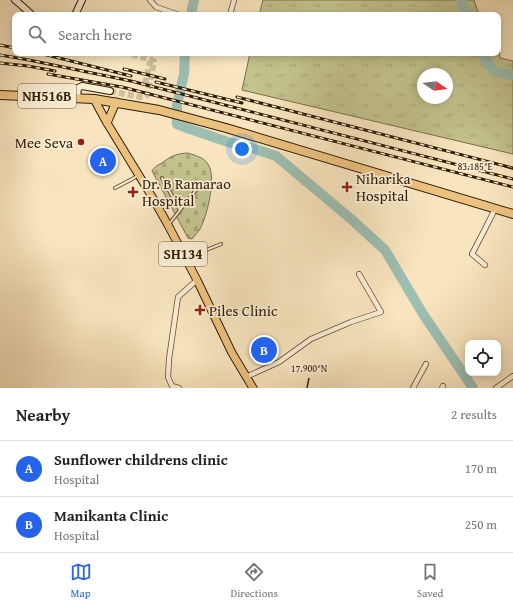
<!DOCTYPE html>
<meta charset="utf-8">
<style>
body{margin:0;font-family:"Gentium Book Plus",serif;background:#f2f2f2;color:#202124}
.controls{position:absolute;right:12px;bottom:12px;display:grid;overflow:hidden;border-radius:8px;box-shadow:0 2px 10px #0003}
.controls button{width:36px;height:36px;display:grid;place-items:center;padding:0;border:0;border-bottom:1px solid #e0e0e0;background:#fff;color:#202124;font:20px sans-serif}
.compass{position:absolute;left:417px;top:68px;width:36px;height:36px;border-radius:50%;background:#fff;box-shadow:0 2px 10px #0003;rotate:103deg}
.you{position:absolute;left:242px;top:149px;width:14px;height:14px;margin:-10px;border:3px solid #fff;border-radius:50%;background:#1a73e8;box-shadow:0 0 0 6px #1a73e833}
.badge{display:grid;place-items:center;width:26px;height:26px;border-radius:50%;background:#2563eb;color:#fff;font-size:13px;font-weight:700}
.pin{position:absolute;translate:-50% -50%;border:2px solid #fff;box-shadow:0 1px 4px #0006}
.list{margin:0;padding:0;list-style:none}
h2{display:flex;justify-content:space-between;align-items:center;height:52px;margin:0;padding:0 16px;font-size:17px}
h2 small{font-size:13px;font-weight:400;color:#757577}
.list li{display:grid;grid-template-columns:26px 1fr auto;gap:12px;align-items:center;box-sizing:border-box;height:56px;padding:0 16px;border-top:1px solid #e0e0e0}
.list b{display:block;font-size:15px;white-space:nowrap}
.list p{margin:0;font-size:13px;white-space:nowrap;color:#757577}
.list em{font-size:13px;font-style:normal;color:#757577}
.icon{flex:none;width:22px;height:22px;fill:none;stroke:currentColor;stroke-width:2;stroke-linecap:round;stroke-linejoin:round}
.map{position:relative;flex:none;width:513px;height:388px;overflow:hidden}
.search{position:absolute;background:#fff;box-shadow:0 2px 10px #0003;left:12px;right:12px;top:12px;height:44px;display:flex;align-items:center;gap:10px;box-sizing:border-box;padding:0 14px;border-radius:8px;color:#757577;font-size:15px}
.sheet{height:164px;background:#fff}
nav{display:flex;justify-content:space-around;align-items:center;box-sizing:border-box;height:56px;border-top:1px solid #e0e0e0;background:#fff;font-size:11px;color:#757577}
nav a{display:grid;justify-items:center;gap:2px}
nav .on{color:#2563eb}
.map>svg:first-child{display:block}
</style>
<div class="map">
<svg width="513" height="388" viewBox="0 0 513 388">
<defs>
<pattern id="grass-tufts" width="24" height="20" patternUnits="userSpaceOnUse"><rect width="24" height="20" fill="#c3c38e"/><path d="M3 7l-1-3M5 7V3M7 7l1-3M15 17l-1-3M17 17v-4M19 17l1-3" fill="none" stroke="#a8a779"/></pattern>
<pattern id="cemetery-stones" width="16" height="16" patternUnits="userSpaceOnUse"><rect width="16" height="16" fill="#c3c38e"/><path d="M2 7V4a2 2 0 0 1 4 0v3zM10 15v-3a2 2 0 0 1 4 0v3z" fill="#a8a779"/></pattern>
</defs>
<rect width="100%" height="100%" fill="#f8e5bf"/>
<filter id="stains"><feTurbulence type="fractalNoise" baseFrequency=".005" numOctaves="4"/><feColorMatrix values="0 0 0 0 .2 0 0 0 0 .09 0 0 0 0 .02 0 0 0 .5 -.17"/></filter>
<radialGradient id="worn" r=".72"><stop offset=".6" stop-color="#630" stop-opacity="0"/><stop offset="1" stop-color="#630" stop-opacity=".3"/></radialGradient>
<path fill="url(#grass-tufts)" stroke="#7a704a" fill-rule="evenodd" d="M263,0H474L478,12L485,15H259Z
M498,40L500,58L513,61V154L242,90L250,53H498ZM423,74H447V98H423Z"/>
<path fill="url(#cemetery-stones)" stroke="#7a704a" d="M187,153C195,155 203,157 208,164C217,177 207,216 200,229C198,232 195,235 192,239L188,238L152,171C154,167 158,165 162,163C171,156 175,154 187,153Z"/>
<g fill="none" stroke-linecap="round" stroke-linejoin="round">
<path stroke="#9dbfb2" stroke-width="10" d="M461,0L467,15
M191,15L194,0
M185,53L184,74L177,105V124L187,128L228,142L249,147L276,156L351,219L385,250L423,314L473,388
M481,53L494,71L513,75"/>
<path stroke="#d0bd9a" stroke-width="6" stroke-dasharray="6 3" stroke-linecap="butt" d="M145,84L150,63L149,59
M110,91L140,97H144L147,95L154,63V61L149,59L126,53"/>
<g stroke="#624e34" stroke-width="4">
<path id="lane" d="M162,178L180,210
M115,188L134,178L138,175
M169,224L196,190
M187,258L221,244"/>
</g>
<g stroke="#624e34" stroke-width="6">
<path id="street" d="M150,0L156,7L179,15
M230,15L234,0
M485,265L472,254L485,229L495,209
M246,377L279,362L311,339L351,322L381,312L359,274
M179,388L172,386L168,377L169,359L178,297L197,280
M413,388L426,364
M442,388L443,386
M496,388L513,376"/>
</g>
<g stroke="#301c05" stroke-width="8">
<path id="secondary" d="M15,0L21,5L32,15
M75,15L82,0
M77,97L78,88L82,86L110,91"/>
</g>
<g stroke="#301c05" stroke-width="9">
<path id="primary" d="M94,99L107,123L154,200L168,225L197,280L232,353L253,388
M107,123L116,102"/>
</g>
<g stroke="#301c05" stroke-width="10">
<path id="highway" d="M0,95L94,99L159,110L226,128L513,214"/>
</g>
<use href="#lane" stroke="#faeed5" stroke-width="2"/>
<use href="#street" stroke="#faeed5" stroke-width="4.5"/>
<use href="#secondary" stroke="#faeed5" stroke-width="6"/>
<use href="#primary" stroke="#ecc280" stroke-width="7"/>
<use href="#highway" stroke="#ecc280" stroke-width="8"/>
<g stroke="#301c05" stroke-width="3">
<path id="rail" d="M0,45L15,48
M39,53L131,76
M0,55L29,60L131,81L513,179
M0,63L28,66L55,71
M124,69L165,79
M48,74L122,87L513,187
M156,82L242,103
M237,97L513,168"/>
</g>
<use href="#rail" stroke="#faeed5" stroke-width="1.5" stroke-dasharray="4.5" stroke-linecap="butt"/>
</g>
<path fill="none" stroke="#301c05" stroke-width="1.5" d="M503,166L513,169M307,388L309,378"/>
<g fill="#8f2418" stroke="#faeed5" stroke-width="1.5">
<circle cx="81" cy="142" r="4"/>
<path d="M345 181h4v4h4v4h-4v4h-4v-4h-4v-4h4z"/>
<path d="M131 186h4v4h4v4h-4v4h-4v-4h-4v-4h4z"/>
<path d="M198 304h4v4h4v4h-4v4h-4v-4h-4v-4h4z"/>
</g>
<g text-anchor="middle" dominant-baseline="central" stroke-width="3.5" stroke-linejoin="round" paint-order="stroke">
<g fill="#faeed5" stroke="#6d5b43" stroke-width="1">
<rect x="18" y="84" width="58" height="24" rx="3"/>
<rect x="159" y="242" width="48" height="24" rx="3"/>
</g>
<g font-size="14" font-weight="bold" fill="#301c05">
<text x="47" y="96">NH516B</text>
<text x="183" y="254">SH134</text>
</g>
<g font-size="15" fill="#301c05" stroke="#faeed5" text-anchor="start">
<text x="73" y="142" text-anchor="end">Mee Seva</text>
<text x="356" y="178">Niharika<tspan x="356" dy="17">Hospital</tspan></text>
<text x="142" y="183">Dr. B Ramarao<tspan x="142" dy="17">Hospital</tspan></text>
<text x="209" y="310">Piles Clinic</text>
</g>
</g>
<g font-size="10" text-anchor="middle" fill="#301c05" stroke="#faeed5" stroke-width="3.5" stroke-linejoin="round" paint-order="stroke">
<text x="475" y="170">83.185°E</text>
<text x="309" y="372">17.900°N</text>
</g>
<rect width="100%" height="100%" filter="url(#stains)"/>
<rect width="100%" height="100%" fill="url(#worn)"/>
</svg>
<div class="controls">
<button><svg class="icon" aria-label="locate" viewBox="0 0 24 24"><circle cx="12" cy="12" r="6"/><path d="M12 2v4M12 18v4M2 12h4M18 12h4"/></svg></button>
</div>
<svg class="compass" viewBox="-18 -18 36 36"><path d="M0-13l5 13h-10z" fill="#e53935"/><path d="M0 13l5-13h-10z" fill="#757577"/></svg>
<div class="you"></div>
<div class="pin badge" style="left:103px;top:161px">A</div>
<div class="pin badge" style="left:264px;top:350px">B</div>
<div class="search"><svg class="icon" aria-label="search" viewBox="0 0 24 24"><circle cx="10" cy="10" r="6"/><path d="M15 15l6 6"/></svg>Search here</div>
</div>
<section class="sheet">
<h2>Nearby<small>2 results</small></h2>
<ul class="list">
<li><span class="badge">A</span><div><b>Sunflower childrens clinic</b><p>Hospital</p></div><em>170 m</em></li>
<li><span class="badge">B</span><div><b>Manikanta Clinic</b><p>Hospital</p></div><em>250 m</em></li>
</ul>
</section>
<nav>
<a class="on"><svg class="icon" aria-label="map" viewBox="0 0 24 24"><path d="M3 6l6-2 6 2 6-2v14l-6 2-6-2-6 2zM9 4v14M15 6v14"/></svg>Map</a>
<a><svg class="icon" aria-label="directions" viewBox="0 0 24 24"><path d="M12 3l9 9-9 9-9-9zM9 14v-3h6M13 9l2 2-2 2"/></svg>Directions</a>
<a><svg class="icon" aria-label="saved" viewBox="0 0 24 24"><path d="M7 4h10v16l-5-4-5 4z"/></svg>Saved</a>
</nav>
